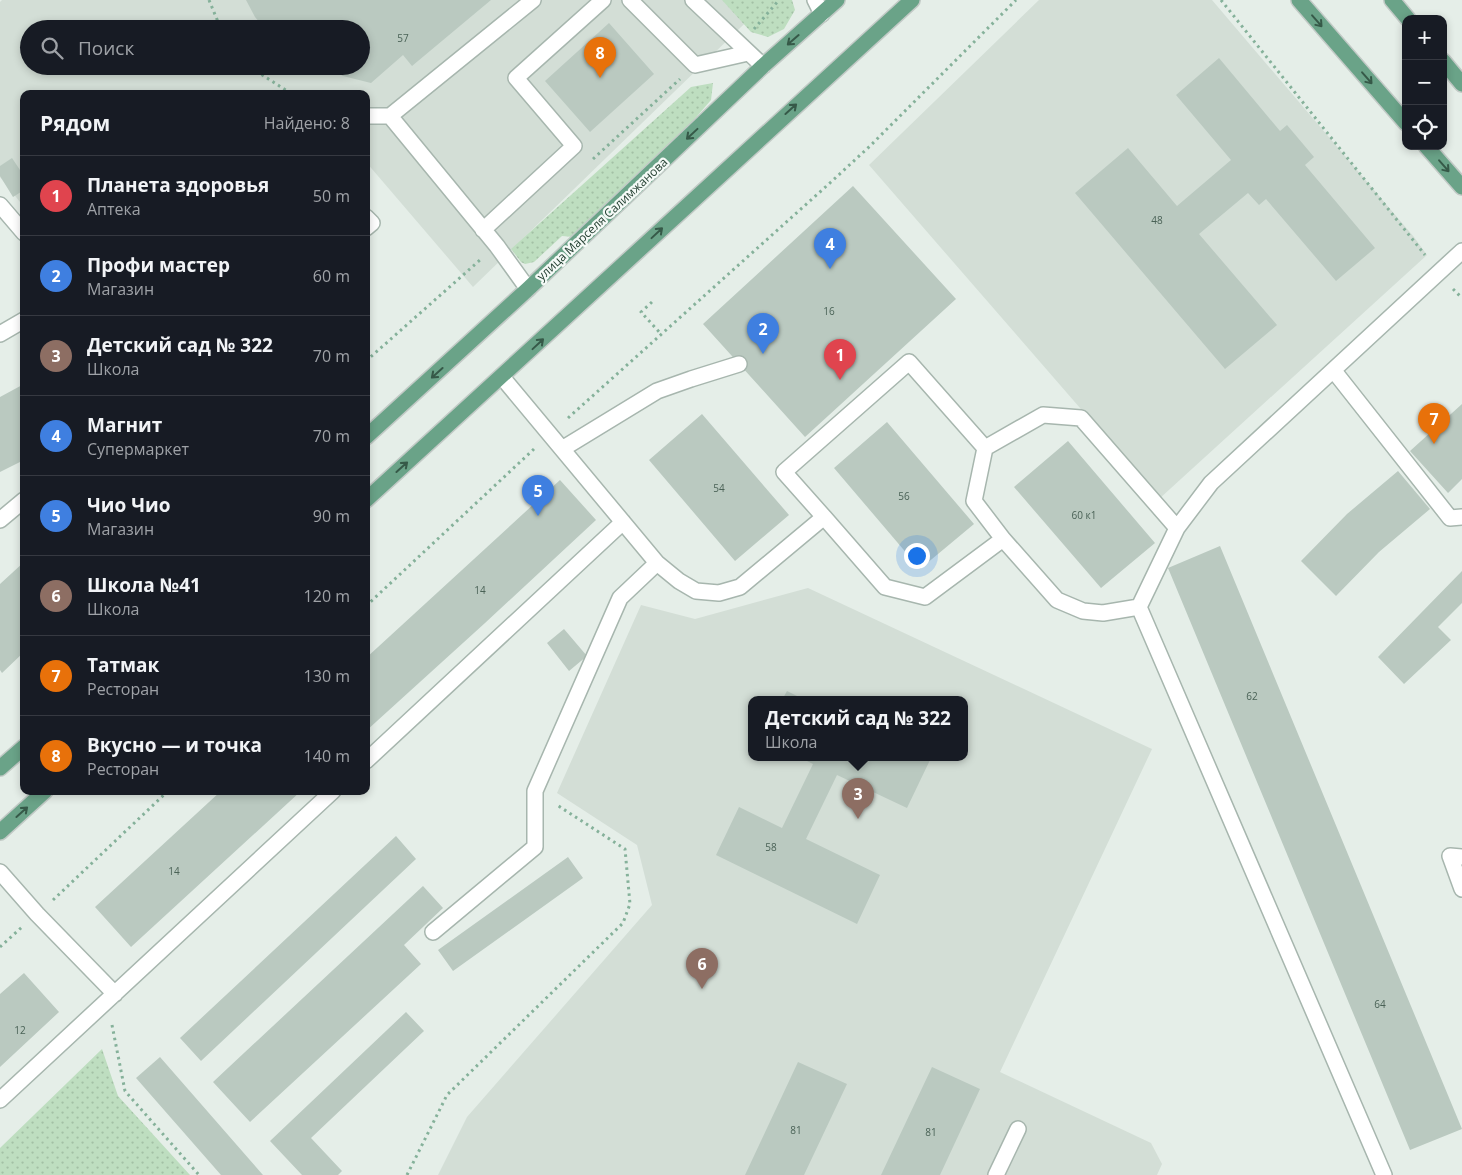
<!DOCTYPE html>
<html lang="ru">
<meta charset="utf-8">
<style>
body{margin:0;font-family:"Open Sans",sans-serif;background:#20242c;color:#f1f3f6}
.controls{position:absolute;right:15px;top:15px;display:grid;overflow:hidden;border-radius:10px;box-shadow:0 2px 8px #0003}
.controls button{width:45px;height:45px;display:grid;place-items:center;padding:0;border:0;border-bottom:1px solid #363941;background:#171b24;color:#f1f3f6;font:25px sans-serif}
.you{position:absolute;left:916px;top:555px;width:18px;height:18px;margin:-12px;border:4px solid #fff;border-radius:50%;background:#1a73e8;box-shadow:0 0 0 8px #1a73e833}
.badge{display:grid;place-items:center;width:32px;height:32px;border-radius:50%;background:#f16460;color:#fff;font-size:16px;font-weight:700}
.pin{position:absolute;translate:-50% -41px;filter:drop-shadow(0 1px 2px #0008)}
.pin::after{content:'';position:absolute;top:26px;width:18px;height:15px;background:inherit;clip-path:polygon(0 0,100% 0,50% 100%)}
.popup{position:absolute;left:748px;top:696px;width:220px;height:65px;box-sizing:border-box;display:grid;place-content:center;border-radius:10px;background:#171b24;filter:drop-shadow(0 1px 4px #0005);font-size:16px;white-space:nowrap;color:#9ea1a6}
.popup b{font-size:19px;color:#f1f3f6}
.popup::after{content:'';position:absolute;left:50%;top:100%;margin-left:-10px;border:10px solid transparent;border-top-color:#171b24}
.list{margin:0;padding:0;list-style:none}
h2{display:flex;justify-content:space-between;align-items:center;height:65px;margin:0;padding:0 20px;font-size:21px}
h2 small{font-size:16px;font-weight:400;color:#9ea1a6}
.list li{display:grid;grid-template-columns:32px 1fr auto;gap:15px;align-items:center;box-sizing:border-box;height:80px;padding:0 20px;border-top:1px solid #363941}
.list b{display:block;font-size:19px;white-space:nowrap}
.list p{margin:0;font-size:16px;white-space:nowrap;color:#9ea1a6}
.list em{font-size:16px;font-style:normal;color:#9ea1a6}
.icon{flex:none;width:28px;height:28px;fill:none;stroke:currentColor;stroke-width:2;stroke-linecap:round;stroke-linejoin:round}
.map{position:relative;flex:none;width:1462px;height:1175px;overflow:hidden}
.search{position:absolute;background:#171b24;box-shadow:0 2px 8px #0003;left:20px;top:20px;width:350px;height:55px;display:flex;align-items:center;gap:12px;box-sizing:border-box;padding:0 18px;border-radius:28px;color:#9ea1a6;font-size:19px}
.panel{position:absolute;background:#171b24;box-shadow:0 2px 8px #0003;left:20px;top:90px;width:350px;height:705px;border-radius:10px}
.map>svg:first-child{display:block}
</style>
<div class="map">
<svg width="1462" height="1175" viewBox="0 0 1462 1175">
<defs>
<pattern id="grass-dots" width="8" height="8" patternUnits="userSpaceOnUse" patternTransform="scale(1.25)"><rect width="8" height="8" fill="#bedec0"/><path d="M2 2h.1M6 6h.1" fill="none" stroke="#a3c0a5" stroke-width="1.8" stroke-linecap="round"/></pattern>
</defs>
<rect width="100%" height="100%" fill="#e5eee8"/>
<path fill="#d3ded6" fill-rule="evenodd" d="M2,0H769L473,287L366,162V94H24V207L0,177V2ZM29,29H361V66H29Z
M1039,0H1212L1414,237L1427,255L1159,499L869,165Z
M808,588L1152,749L1000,1072L1151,1143L1162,1164L1157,1175H438L467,1117L652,905L637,845L557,793L641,605L695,619ZM752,700H964V758H752Z"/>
<path fill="url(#grass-dots)" d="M722,0H792L795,10L784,29L768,37L751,32Z
M713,83L711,100L655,165L574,237L562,236L534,262L525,264L521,262L511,249L691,87Z
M102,1049L118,1096L190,1175H0V1148Z"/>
<path fill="#bac9c0" d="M246,0H491L412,66L403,55L371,83L343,76L324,66H361V29H265L255,17Z
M609,23L654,74L590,132L545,81Z
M1219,58L1280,131L1287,125L1314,157L1305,165L1375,248L1336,281L1266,199L1259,205L1248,193L1199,234L1277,325L1225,369L1075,193L1128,148L1177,206L1231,160L1176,95Z
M12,158L24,176V190L13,197L0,176V166Z
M853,186L956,299L805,437L703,324Z
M24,384V460L0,472V397Z
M1462,404V479L1448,493L1410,451Z
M702,414L789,515L735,561L649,460Z
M887,422L974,524L920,569L834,468Z
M1068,441L1155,543L1101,588L1014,487Z
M1398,471L1430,509L1379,552L1336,596L1301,561L1347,514Z
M560,480L596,520L485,623L366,731V658Z
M1220,546L1462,1129L1410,1150L1168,568Z
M24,562V652L2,673L0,670V584Z
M1462,571V603L1438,627L1451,640L1404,684L1378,657Z
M564,629L587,656L569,671L547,643Z
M787,691L805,700H782Z
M801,758H924L930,760L907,808L837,775L806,839L880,875L857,924L716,855L739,807L782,828L813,764Z
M221,791H301L131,947L95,907Z
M396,836L416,859L201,1061L180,1038Z
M568,857L583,878L453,971L438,950Z
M423,886L443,908L404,945L421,964L250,1122L213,1082Z
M24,973L59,1012L0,1067V994Z
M406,1012L424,1031L311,1138L342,1171L338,1175H302L270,1141Z
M160,1057L263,1175H221L136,1078Z
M798,1062L847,1084L804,1175H745Z
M932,1067L980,1089L940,1175H881Z"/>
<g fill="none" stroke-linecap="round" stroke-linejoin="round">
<g stroke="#a7b6ae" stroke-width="18">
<path id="minor" d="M630,0L695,65L748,53
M693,0L763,66
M815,0L822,14
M366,116H390L533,0
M390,116L497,246L528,289
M0,205L24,233
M366,217L372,223L366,228
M483,230L574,146L516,78L603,0
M0,334L24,320
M1334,371L1450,518L1462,517
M502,377L657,563L679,581L696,591L719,593L740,587L824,517L885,587L925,597L1003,539L1057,600L1083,611L1103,613L1139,607
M985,448L974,501L1003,539
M562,449L657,391L691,379L739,364
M824,517L784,472L909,362L985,448L1043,415L1081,418L1177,528
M0,520L24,500
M366,761L623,522
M1462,857L1450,856L1462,889
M0,872L37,914L115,994
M433,932L535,847V791L620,598L657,563
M0,1100L333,791
M996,1175L1018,1129
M1384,1175L1139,607L1177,528L1211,483L1462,251"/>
</g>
<g stroke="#c2cac6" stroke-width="18">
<path id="major" d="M1299,0L1406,123
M1392,0L1408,19
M1443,61L1462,84
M1426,146L1462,187
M366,437L528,289L763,66L837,0
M366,500C549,334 729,166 912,0
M0,768L24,747
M0,832L45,791"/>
</g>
<path stroke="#85b19a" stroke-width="3" stroke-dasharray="2.5 4" stroke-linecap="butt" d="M209,0L221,29
M1221,0L1425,255
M754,29L779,0
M252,66L256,71L292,94
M593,159L680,79
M1453,289L1462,298
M652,302L641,312L661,334
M366,361L480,260
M568,418L831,182L870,146L1016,0
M366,606L534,449
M53,900L168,791
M0,947L22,927
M112,1025L125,1091L199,1175
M407,1175L447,1095L623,923L630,904L625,849L557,805"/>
<use href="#minor" stroke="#fff" stroke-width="15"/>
<use href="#major" stroke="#6aa388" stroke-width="15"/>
</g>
<defs><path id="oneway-shaft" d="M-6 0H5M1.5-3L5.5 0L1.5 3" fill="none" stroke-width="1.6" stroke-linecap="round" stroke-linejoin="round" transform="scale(1.25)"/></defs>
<g stroke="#365948">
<use href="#oneway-shaft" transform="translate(1317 21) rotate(49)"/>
<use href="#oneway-shaft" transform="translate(793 40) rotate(139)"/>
<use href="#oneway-shaft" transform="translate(1367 78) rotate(49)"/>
<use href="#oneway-shaft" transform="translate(791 109) rotate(-42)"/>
<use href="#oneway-shaft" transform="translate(692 134) rotate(137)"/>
<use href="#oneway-shaft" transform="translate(1444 166) rotate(49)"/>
<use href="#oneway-shaft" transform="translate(657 233) rotate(-43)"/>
<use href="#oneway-shaft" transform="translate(538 344) rotate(-43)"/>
<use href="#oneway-shaft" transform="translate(437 373) rotate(138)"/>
<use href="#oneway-shaft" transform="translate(402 467) rotate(-42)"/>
<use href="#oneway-shaft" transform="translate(22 812) rotate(-42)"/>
</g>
<g text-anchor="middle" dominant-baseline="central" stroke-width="4.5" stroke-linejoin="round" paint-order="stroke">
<g font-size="10" fill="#4a6256">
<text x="403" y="38">57</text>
<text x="1157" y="220">48</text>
<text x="829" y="311">16</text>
<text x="719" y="488">54</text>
<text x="904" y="496">56</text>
<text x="1084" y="515">60 к1</text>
<text x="480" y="590">14</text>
<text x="1252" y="696">62</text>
<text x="771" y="847">58</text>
<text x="174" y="871">14</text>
<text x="1380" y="1004">64</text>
<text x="20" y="1030">12</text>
<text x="796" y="1130">81</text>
<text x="931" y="1132">81</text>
</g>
<g font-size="12" fill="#244032" stroke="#f5faf7">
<text transform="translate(602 219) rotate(-43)">улица Марселя Салимжанова</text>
</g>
</g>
</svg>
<div class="controls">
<button>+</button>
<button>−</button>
<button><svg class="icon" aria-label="locate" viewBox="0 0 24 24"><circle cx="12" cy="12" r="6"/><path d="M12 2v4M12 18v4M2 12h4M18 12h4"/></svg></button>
</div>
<div class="you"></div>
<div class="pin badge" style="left:840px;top:380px;background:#e0444e">1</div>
<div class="pin badge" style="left:763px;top:354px;background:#3f7fe0">2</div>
<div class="pin badge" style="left:858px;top:819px;background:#8d6e63">3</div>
<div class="popup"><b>Детский сад № 322</b>Школа</div>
<div class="pin badge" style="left:830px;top:269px;background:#3f7fe0">4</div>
<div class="pin badge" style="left:538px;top:516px;background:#3f7fe0">5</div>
<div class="pin badge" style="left:702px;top:989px;background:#8d6e63">6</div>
<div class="pin badge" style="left:1434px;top:444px;background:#e8710a">7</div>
<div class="pin badge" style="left:600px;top:78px;background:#e8710a">8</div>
<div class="search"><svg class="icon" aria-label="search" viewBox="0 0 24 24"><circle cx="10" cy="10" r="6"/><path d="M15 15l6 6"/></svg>Поиск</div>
<section class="panel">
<h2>Рядом<small>Найдено: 8</small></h2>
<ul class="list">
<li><span class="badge" style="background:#e0444e">1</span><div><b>Планета здоровья</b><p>Аптека</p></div><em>50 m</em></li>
<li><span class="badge" style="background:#3f7fe0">2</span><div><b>Профи мастер</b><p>Магазин</p></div><em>60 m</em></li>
<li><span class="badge" style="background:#8d6e63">3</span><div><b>Детский сад № 322</b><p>Школа</p></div><em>70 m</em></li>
<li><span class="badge" style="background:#3f7fe0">4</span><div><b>Магнит</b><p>Супермаркет</p></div><em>70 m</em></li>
<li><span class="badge" style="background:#3f7fe0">5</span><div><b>Чио Чио</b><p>Магазин</p></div><em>90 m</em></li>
<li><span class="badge" style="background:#8d6e63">6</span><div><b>Школа №41</b><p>Школа</p></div><em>120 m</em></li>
<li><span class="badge" style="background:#e8710a">7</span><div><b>Татмак</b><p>Ресторан</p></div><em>130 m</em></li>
<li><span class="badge" style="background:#e8710a">8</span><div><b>Вкусно — и точка</b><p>Ресторан</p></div><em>140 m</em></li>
</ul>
</section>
</div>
